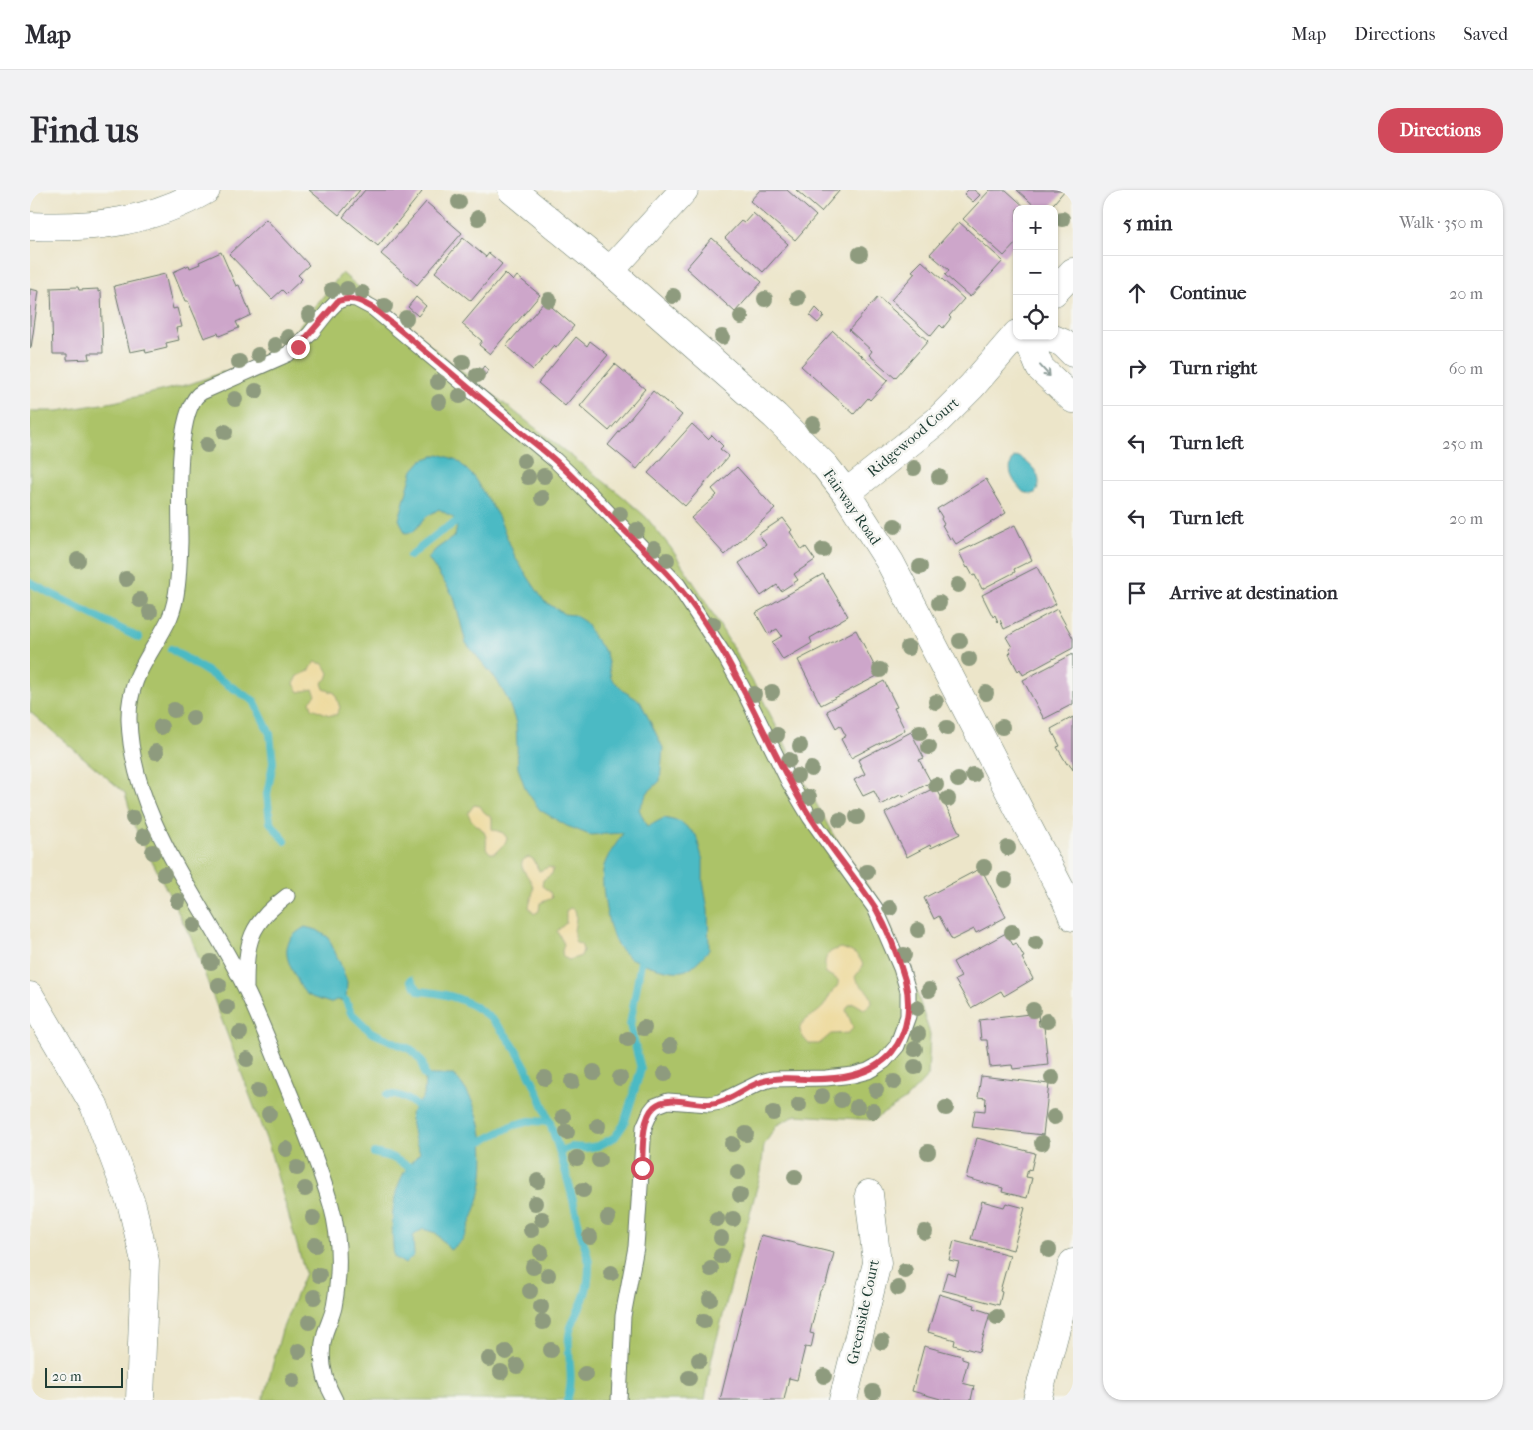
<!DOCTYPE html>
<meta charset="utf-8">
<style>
body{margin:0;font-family:"IM FELL French Canon",serif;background:#f2f2f3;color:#2b2b33}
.controls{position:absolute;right:15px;top:15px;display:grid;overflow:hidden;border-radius:10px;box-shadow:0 1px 4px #0004}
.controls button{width:45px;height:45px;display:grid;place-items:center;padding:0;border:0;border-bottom:1px solid #e1e1e2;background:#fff;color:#2b2b33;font:25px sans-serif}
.scale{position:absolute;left:15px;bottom:12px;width:78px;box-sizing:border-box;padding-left:5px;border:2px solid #1f3d34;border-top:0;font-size:14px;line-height:18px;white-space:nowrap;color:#1f3d34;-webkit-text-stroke:4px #f6f6f2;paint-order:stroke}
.stop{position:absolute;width:15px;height:15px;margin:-11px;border:4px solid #d1495b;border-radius:50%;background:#fff}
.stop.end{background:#d1495b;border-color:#fff;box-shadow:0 1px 5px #0008}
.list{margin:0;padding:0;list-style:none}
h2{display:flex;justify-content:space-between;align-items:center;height:65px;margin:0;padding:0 20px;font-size:21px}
h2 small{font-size:16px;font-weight:400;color:#7c7c81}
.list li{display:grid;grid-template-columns:32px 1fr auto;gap:15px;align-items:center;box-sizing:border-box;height:75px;padding:0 20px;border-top:1px solid #e1e1e2}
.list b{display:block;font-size:19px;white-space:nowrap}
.list em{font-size:16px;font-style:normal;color:#7c7c81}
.icon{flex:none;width:28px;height:28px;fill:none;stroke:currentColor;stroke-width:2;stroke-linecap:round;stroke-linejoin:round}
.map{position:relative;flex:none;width:1043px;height:1210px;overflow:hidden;border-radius:20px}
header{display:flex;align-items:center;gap:30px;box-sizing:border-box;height:70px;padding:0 25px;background:#fff;border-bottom:1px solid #e1e1e2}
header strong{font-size:24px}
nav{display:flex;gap:28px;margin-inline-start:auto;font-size:18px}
.intro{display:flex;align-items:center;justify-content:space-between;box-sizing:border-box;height:120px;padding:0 30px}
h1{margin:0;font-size:35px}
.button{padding:12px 22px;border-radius:20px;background:#d1495b;color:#fff;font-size:18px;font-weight:700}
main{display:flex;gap:30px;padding:0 30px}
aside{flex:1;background:#fff;border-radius:20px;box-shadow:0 1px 4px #0004}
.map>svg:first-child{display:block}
</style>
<header>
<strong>Map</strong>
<nav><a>Map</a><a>Directions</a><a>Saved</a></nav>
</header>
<div class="intro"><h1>Find us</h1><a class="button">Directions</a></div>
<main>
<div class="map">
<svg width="1043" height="1210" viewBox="0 0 1043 1210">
<rect width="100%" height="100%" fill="#f6f6f2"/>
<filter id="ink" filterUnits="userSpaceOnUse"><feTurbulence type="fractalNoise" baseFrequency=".02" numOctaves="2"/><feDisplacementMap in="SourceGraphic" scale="10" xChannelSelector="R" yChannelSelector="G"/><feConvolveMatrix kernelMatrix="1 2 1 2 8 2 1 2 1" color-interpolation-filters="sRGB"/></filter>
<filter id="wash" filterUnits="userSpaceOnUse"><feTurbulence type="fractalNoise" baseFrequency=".0096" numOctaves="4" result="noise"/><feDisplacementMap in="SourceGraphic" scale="20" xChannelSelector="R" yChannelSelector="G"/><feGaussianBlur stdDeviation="1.12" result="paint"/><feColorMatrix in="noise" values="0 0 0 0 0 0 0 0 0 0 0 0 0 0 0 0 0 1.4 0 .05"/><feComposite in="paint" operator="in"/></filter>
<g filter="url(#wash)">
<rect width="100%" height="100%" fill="#ece5c9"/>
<path fill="#acc368" stroke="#66804e" d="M312,83L366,129L591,305L616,327L641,358L673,407L731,506L771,586L811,659L854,719L886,800L900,844L898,886L875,910L843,930L766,925L747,935L734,955L731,982L682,1167L675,1210H233L252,1140L275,1083L239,957L162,750L105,637L95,603L0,522V221H28L84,212L160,194L218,173L256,152Z"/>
<path fill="#eeda9e" stroke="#868c69" d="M285,472L294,474L299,483L297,489L292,493L294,499L305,503L310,518L306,525H299L282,518L280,511L286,505L283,499L269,502L264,494L268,486L279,481Z
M444,615L450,616L454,622L462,628V639L473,643L477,648L475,653L465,663H460L456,658C459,633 443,640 438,623Z
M499,667L504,670L509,681L519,677L523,679L522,684L513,690L512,696L520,702L522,708L510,713L509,721L504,724L499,717C500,711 504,703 503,697C501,686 481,673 499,667Z
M540,718L545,720C549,732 540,740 546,753L551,754L553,760L551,766L539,770L533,767L532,761L534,754L527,741L536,733V721Z
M811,758C821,761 831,765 833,776L825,787C828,797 842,800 842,813L838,818L834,819L824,813L819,815L816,820L823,837L819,843L801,844L789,854H779C757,832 780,831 793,817C796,813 798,808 801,803C805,798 809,797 808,790L796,783C793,769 796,761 811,758Z"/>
<path fill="#4cbac4" stroke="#367c7c" d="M409,264L427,270L443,286L468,326L486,369L514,411L534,424L544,425L555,432L565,449L576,463L581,488L595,502L610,511L633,558L630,591L618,602L609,619L617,637L634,628L651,632L666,645L673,671V691L678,720L679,760C672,767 665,776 656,780C644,785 612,774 600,768C596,765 590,759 587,755C578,739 571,698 573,680C575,667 587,654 593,643L560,645L537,636L510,620L496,600L488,578L486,533L478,510L466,489L436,453L424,407L398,368L406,359L425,346L428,331L409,319L396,327L383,342L375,343L369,329L383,280L392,270Z
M989,267C1002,274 1016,289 1005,303L1002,304L993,302C984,292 975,281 984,268Z
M275,737L287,740L298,747L310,773L317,792L316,811L306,810L300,813C293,810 284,809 278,805C273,802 269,794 267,789C254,767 250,751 275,737Z
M395,885H424C460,922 461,988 440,1033C438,1038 436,1046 432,1050C429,1054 424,1057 420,1060L406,1043L393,1039L383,1046L384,1065L375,1074L364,1067C361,1039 360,1002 377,978C380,973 385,968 390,963L384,947L380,924L394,906Z"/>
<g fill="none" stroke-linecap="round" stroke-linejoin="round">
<path stroke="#4cbac4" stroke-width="8" d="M380,366L410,342L428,331
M0,393L109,448
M141,459L224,511L240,544L243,573L237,604L240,632L255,651
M381,790L389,801C412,803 431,807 450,820C504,856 537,979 550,1041C553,1051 558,1063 559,1074C559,1084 558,1097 554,1107C550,1120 540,1132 539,1146C537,1168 545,1189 537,1210
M316,811L321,823L341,842L382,860L392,872L395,885
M357,905C370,904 377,908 387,916
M452,951L484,935L500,931L520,932
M530,961L541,957L555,958L568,956L585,947L594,934L611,879L600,835L611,772
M344,963L361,967L378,976"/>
</g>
<g id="blocks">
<path fill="#cda6ca" d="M279,0H330L309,25Z
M335,0H390L392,2L348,56L313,27Z
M730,0H757L786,26L765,50L720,11Z
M766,0H810L791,22Z
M938,0H944L950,5L943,12L934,4Z
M960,0H976L997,19H987V52L974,66L933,29Z
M987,0H1035L1019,19H1008Z
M396,12L432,43L387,95L351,64Z
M723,23L758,54L733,82L695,48L711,31L714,33Z
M236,29L279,75L268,85L272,89L256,104L252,100L242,109L199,64Z
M929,32L973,71L940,107L915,85L919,80L900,64Z
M433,48L456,67L459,63L472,74L441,111L405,82Z
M682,48L732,92L705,122L656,78Z
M191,62L206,96L209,95L221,125L206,132L209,138L189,146L188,143L174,148L158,111H155L143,82L159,75L160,78L170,74L169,72Z
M892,71L934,109L919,126L921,128L913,138L910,135L901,146L861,110L885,83L882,81Z
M475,83L483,91L487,86L510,105L460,164L449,155L452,151L432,134Z
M135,84L143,119L147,118L152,137L146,138L149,150L136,153L137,158L116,163L115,159L100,162L84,96Z
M48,97L49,100L68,99V102L71,101L73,163H59L60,169L37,170V164H23L21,98Z
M0,99L9,101L1,158H0Z
M386,107L396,116L388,126L378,117Z
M848,107L898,151L865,188L839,165L842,161L819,140Z
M515,111L544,136L526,158L524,156L503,180L476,156Z
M786,118L794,126L788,133L780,126Z
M803,141L858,190L840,210L838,208L824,224L771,176Z
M546,147L557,156L560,151L578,165L535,216L508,193Z
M585,174L615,199L579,241L550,216Z
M454,176L459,180L454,186L449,183Z
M623,201L652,225L607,279L578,255Z
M662,234L678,249L682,245L693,256L690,259L699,266L655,316L618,283Z
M707,277L745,319L695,365L661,328L687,305L682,299Z
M956,289L976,323L926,354L922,348L920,349L912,335L914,334L911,329L912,327L907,319Z
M753,328L762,340L760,342L772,360L776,357L785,370L764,384L768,390L751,401L747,395L731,406L709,373L736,355L729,344Z
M985,335L1002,370L984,379L985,382L952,399L945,385L943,386L938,377L937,378L929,362Z
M1007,377L1026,414L974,439L970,430L968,432L965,425L963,427L952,405Z
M793,384L818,426L780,448L782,453L753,470L742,452L752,446L747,439L738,444L726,423Z
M1027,419L1043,448V458L993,485L990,479L988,481L979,464L981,462L979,459L982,457L976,447Z
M826,440L849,485L791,515L768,470Z
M1043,464V514L1014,529L993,490Z
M854,491L867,517L864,518L875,540L821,568L811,549L816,546L810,535L806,538L797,521Z
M1043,527V580L1039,573L1037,574L1027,557L1030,556L1021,539Z
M881,542L894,568L889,570L901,592L873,607L872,604L851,615L844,601L833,606L824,590L835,584L828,570Z
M906,597L930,644L901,658L900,655L877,667L855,623Z
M951,678L976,727L946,743L944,739L922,750L909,726L904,729L894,708Z
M976,743L983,755L986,753L994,767L992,768L1003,789L974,806L971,801L941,818L925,790L931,787L923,772Z
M1008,823L1009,836H1014L1018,875L983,879L982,875L960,877L957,850H951L949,830Z
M951,886L1019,894L1013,945L942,937L945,920L955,921L956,908L948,907Z
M947,948L1005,963L1001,980L998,979L996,987L1002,988L997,1008L972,1002L973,998L936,988Z
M952,1011L974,1017L976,1013L995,1018L983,1060L941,1049Z
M731,1045L804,1063L796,1094L790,1101L780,1143L784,1144L781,1158L775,1157L767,1190L759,1188L754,1210H690Z
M924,1051L980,1065L970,1101L972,1102L969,1115L912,1100L917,1082L925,1085L929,1072L919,1070Z
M909,1104L945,1115L944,1118L960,1123L949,1162L924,1155L925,1150L898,1142Z
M894,1156L932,1166V1169L938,1171L932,1193L944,1196L941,1210H914L882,1201Z"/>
</g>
</g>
<g filter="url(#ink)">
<use href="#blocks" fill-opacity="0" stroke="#677868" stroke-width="1"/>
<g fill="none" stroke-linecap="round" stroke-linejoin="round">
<g stroke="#677868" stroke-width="17">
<path id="lane" d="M216,797C216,752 219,734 257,706
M305,1210C293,1189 289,1166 295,1143C298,1134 302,1126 304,1117C310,1084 310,1047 301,1015C288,972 271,930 254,889C239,852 225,815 206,780C164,701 102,624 99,530C98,485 123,464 140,427C149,406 149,374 150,352C150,322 144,217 172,202L258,164L280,144L300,119L308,111L317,108L326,109L343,118L525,270L561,305L648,395L696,468L712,497L759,592L780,627L845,718L871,778L878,801V826L867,856L854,871L845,877L838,881L823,885L796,888L742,889L731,892L690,912L679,914L638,911L625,916L621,921L614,937L606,1057L593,1126L589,1210"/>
</g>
<g stroke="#677868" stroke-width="29">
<path id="street" d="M482,0L580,81L745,226L795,276L816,303L860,372L1036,710L1043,727
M0,36C64,39 120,32 176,0
M580,81L654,0
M1024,102L1043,82
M997,146L1010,178L1043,209
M1016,146L1033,153L1043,163
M816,303L907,231L942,196L987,144
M0,806L64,915L102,1016L115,1071L110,1210
M813,1210L847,1073L839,1004
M1007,1210L1043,1073"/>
</g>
<use href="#lane" stroke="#fff" stroke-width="15"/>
<use href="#street" stroke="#fff" stroke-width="28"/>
</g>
<g fill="#8e9b7e">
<circle cx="429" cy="12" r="8"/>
<circle cx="448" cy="28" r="8"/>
<circle cx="1032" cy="29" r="8"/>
<circle cx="830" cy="64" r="8"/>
<circle cx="317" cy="99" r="8"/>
<circle cx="302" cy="100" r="8"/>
<circle cx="332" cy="103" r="8"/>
<circle cx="643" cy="106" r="8"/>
<circle cx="768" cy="108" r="8"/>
<circle cx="735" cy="109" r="8"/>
<circle cx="519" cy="110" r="8"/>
<circle cx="355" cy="116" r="8"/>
<circle cx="279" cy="125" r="8"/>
<circle cx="711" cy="127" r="8"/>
<circle cx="376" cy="128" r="8"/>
<circle cx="258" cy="147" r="8"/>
<circle cx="692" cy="147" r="8"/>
<circle cx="245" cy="155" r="8"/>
<circle cx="228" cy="165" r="8"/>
<circle cx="209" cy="172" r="8"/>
<circle cx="433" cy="172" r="8"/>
<circle cx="447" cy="185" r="8"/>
<circle cx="408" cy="192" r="8"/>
<circle cx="226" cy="201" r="8"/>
<circle cx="430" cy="206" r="8"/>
<circle cx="205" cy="209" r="8"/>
<circle cx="409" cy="212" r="8"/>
<circle cx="783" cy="234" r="8"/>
<circle cx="195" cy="242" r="8"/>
<circle cx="177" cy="255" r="8"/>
<circle cx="494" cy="271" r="8"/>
<circle cx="884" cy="278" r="8"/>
<circle cx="514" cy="286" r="8"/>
<circle cx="498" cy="287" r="8"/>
<circle cx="909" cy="287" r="8"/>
<circle cx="512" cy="308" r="8"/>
<circle cx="590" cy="324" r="8"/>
<circle cx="865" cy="336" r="8"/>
<circle cx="607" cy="340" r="8"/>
<circle cx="624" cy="358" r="8"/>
<circle cx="793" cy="360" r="8"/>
<circle cx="48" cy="370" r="8"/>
<circle cx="637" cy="370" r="8"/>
<circle cx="890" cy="377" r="8"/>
<circle cx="96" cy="389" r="8"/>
<circle cx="928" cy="395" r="8"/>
<circle cx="110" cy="410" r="8"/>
<circle cx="909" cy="413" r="8"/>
<circle cx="120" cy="422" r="8"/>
<circle cx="683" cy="434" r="8"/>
<circle cx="930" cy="451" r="8"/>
<circle cx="878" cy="458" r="8"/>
<circle cx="939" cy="469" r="8"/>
<circle cx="850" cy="480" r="8"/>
<circle cx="742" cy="502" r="8"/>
<circle cx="956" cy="503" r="8"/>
<circle cx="724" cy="504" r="8"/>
<circle cx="906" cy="512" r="8"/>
<circle cx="144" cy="520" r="8"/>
<circle cx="163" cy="528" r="8"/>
<circle cx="131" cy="537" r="8"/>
<circle cx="972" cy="537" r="8"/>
<circle cx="917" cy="538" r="8"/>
<circle cx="890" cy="542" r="8"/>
<circle cx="747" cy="545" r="8"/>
<circle cx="770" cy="556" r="8"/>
<circle cx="899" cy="557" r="8"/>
<circle cx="126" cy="562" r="8"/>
<circle cx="759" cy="570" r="8"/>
<circle cx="781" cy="579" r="8"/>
<circle cx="943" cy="585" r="8"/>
<circle cx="767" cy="586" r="8"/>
<circle cx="928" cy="590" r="8"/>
<circle cx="906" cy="595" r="8"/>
<circle cx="779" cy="607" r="8"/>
<circle cx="918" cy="609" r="8"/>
<circle cx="789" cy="624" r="8"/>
<circle cx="827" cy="627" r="8"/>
<circle cx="103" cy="628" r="8"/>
<circle cx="810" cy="630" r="8"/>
<circle cx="114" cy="646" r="8"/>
<circle cx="978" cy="658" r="8"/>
<circle cx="123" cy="662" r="8"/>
<circle cx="954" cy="677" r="8"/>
<circle cx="837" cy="682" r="8"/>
<circle cx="134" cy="684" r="8"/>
<circle cx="975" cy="690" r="8"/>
<circle cx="148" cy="711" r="8"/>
<circle cx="860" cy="718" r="8"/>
<circle cx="164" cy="735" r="8"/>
<circle cx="888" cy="740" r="8"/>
<circle cx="982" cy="742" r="8"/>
<circle cx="1006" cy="753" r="8"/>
<circle cx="874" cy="765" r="8"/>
<circle cx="181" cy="772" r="8"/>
<circle cx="189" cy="795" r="8"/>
<circle cx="899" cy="800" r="8"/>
<circle cx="197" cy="817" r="8"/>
<circle cx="887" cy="818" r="8"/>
<circle cx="1003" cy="820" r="8"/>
<circle cx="1017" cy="831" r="8"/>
<circle cx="614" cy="838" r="8"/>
<circle cx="210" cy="843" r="8"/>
<circle cx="888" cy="844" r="8"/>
<circle cx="598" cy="849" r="8"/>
<circle cx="640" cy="856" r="8"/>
<circle cx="885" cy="859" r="8"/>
<circle cx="217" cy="869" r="8"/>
<circle cx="885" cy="877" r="8"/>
<circle cx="564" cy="882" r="8"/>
<circle cx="635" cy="884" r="8"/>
<circle cx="515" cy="888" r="8"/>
<circle cx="590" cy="888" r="8"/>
<circle cx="1022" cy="888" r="8"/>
<circle cx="542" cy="892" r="8"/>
<circle cx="864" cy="892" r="8"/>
<circle cx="846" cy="900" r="8"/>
<circle cx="228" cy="901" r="8"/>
<circle cx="792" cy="906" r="8"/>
<circle cx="811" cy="910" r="8"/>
<circle cx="769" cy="915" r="8"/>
<circle cx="827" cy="917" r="8"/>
<circle cx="916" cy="918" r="8"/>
<circle cx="843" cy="921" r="8"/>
<circle cx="743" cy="923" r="8"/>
<circle cx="239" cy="924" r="8"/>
<circle cx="533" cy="927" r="8"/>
<circle cx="1024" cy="927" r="8"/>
<circle cx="568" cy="936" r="8"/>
<circle cx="537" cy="942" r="8"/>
<circle cx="716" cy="944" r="8"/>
<circle cx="1012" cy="953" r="8"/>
<circle cx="702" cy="954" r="8"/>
<circle cx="256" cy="959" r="8"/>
<circle cx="898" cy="962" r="8"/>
<circle cx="547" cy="968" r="8"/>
<circle cx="569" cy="970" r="8"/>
<circle cx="267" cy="978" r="8"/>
<circle cx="708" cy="982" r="8"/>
<circle cx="765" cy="987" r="8"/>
<circle cx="508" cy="991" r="8"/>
<circle cx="275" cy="999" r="8"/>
<circle cx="553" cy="1000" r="8"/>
<circle cx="710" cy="1005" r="8"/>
<circle cx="505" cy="1013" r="8"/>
<circle cx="283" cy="1028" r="8"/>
<circle cx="578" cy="1028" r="8"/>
<circle cx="512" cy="1029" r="8"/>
<circle cx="687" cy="1029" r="8"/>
<circle cx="703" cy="1029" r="8"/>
<circle cx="501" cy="1040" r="8"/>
<circle cx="895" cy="1042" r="8"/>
<circle cx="560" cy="1047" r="8"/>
<circle cx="691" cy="1048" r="8"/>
<circle cx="285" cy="1055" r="8"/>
<circle cx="1019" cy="1060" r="8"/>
<circle cx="511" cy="1062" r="8"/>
<circle cx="691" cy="1066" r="8"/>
<circle cx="503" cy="1077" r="8"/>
<circle cx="681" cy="1079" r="8"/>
<circle cx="875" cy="1081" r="8"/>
<circle cx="581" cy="1083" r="8"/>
<circle cx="289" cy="1085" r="8"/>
<circle cx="518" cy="1085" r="8"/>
<circle cx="868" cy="1098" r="8"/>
<circle cx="500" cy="1101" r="8"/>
<circle cx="284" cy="1107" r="8"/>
<circle cx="680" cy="1109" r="8"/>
<circle cx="511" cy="1117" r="8"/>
<circle cx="967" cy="1127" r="8"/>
<circle cx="674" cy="1131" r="8"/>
<circle cx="279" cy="1132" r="8"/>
<circle cx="513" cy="1132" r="8"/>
<circle cx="852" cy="1152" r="8"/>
<circle cx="521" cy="1160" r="8"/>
<circle cx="269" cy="1161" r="8"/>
<circle cx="476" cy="1162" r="8"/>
<circle cx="459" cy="1169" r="8"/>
<circle cx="669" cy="1170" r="8"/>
<circle cx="487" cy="1176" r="8"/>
<circle cx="471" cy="1182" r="8"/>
<circle cx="555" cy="1184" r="8"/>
<circle cx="794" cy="1186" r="8"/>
<circle cx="659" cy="1188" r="8"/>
<circle cx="263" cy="1190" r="8"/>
<circle cx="843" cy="1202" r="8"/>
</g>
<defs><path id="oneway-shaft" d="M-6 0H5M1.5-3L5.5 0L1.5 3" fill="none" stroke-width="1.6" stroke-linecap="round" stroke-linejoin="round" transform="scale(1.25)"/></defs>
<use stroke="#8f9e9a" href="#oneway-shaft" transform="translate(1015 181) rotate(48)"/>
</g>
<g fill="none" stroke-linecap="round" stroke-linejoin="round" filter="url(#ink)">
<path stroke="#d1495b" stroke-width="6" d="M268,157L308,111C323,106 330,111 343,118C389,155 434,194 479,232C495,246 512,258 528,273C550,293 569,315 590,336C609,355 630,374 647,395C701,459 729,539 770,610C792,649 822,682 846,719C858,740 868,766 875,790C881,814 879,841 862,862C841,887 806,890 775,889C761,888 745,887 731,892C712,898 699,913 679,914C661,915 638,904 624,917C611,929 613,962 612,978"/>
</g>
<g text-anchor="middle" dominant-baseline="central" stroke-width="5" stroke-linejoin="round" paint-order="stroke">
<g font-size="15" fill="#1f3d34" stroke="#f6f6f2">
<text transform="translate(883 247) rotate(-40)">Ridgewood Court</text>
<text transform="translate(822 317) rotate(55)">Fairway Road</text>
<text transform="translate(833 1122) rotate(-78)">Greenside Court</text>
</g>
</g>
</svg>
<div class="controls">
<button>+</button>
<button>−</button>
<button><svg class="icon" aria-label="locate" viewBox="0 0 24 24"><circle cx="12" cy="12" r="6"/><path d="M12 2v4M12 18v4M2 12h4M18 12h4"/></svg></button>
</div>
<div class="scale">20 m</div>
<div class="stop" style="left:612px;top:978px"></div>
<div class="stop end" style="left:268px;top:157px"></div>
</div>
<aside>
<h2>5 min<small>Walk · 350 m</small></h2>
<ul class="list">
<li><svg class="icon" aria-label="ahead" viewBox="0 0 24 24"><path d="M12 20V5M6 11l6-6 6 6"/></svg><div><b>Continue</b></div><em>20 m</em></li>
<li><svg class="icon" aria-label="right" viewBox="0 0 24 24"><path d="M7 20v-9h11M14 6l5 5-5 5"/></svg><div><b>Turn right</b></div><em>60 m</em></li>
<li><svg class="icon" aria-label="left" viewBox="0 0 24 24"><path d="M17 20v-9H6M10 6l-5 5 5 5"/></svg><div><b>Turn left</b></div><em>250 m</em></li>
<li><svg class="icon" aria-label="left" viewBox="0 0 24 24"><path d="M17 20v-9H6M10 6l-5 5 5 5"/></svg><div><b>Turn left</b></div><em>20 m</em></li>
<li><svg class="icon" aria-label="arrive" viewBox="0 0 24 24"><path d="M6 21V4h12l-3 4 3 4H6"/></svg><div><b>Arrive at destination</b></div></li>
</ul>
</aside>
</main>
